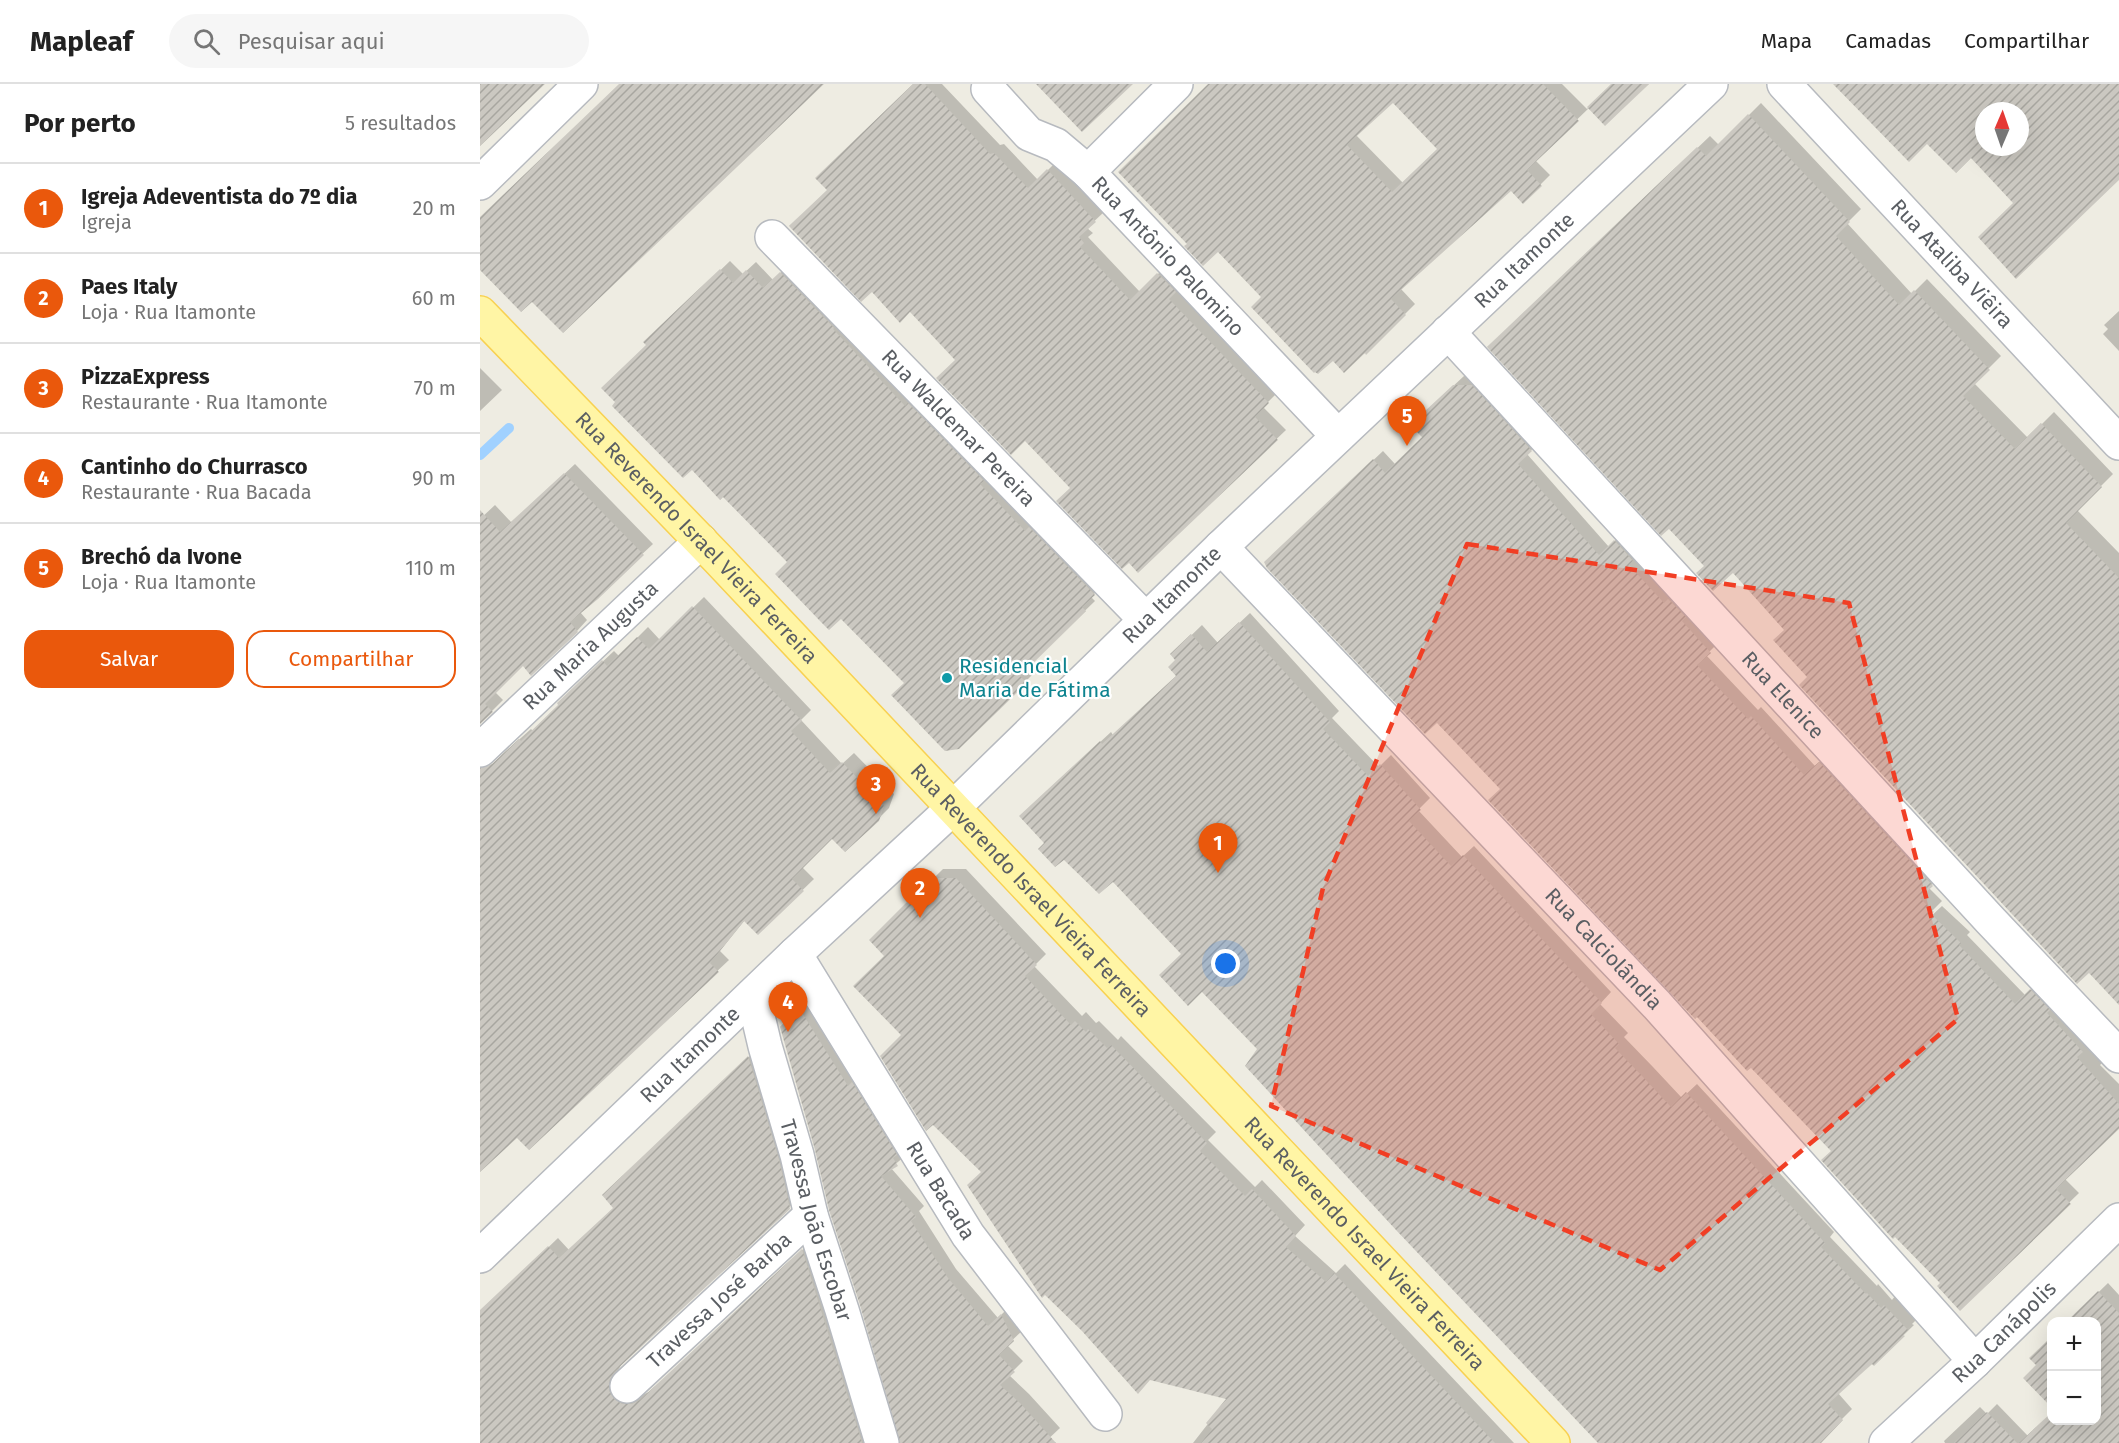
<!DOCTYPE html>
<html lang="pt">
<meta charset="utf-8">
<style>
body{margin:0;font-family:"Fira Sans",sans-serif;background:#f6f6f6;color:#222}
.controls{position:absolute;right:18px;bottom:18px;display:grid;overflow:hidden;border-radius:12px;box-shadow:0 6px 24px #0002}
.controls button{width:54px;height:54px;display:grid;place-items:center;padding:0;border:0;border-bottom:2px solid #e0e0e0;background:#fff;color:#222;font:30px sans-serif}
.compass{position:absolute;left:1495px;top:18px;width:54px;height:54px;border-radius:50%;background:#fff;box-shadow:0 6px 24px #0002;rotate:2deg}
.you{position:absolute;left:746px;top:880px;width:21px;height:21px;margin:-15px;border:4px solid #fff;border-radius:50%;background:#1a73e8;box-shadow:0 0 0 9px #1a73e833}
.badge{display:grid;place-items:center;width:39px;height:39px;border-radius:50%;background:#ea580c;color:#fff;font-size:20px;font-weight:700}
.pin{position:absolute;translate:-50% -50px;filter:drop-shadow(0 2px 3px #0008)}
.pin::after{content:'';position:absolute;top:32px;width:21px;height:18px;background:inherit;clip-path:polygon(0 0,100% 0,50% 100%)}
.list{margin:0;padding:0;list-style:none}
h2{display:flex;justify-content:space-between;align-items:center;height:78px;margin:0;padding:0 24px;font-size:26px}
h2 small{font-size:20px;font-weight:400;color:#767676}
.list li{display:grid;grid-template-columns:39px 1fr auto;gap:18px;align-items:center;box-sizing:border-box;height:90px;padding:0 24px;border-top:2px solid #e0e0e0}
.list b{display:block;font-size:22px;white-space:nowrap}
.list p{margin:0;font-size:20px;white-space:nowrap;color:#767676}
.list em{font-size:20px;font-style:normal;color:#767676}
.actions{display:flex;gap:12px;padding:18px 24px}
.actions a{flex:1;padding:14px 0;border:2px solid #ea580c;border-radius:18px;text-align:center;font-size:21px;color:#ea580c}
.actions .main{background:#ea580c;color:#fff}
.icon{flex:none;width:33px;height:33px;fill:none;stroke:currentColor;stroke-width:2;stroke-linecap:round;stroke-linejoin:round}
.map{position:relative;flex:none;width:1639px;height:1359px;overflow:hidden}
header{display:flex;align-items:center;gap:36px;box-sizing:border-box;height:84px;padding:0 30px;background:#fff;border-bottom:2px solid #e0e0e0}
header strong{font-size:28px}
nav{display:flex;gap:33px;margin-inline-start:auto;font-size:21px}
.search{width:420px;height:54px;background:#f6f6f6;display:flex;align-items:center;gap:15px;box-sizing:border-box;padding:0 21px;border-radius:33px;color:#767676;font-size:22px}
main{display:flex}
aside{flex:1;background:#fff}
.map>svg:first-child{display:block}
</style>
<header>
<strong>Mapleaf</strong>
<div class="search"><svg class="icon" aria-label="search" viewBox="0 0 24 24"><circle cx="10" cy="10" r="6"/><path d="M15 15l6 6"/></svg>Pesquisar aqui</div>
<nav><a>Mapa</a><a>Camadas</a><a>Compartilhar</a></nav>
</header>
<main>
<aside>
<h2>Por perto<small>5 resultados</small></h2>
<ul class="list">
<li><span class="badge">1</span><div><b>Igreja Adeventista do 7º dia</b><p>Igreja</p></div><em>20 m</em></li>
<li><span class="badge">2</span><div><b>Paes Italy</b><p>Loja · Rua Itamonte</p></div><em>60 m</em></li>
<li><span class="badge">3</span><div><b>PizzaExpress</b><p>Restaurante · Rua Itamonte</p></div><em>70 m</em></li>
<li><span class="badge">4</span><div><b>Cantinho do Churrasco</b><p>Restaurante · Rua Bacada</p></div><em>90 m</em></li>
<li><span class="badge">5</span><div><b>Brechó da Ivone</b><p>Loja · Rua Itamonte</p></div><em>110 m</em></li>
</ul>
<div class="actions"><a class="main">Salvar</a><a>Compartilhar</a></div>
</aside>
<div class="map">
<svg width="1639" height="1359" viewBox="0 0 1639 1359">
<defs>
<pattern id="building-hatch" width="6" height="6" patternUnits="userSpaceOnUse" patternTransform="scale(1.5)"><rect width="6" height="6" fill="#cbc8c1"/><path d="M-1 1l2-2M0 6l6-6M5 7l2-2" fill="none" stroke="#a8a6a0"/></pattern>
</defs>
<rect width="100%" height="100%" fill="#eeece2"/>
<path fill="#0003" fill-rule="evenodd" d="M435,0H462L520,61L524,60L558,96L577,77L624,128L607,144L613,149L608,153L660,208L687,181L797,309L783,323L806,346L658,487L349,106Z
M731,0H1082L1107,25L1133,0H1167L1109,24L1055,76L1070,91L1043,118L1031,105L921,205L935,220L886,269L853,275L783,213L738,166L709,160ZM913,17L959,64L923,99L876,51Z
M1281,19L1381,125L1367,139L1432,210L1447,195L1521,272L1494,299L1548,354L1574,328L1633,390L1597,426L1639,469V919L1253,486L1226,482L1021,251L1230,52L1239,61Z
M250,177L263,190L276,178L293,196L310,180L624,500L611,513L615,517L549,581L555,588L479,664L426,599L309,478L166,258Z
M1639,227V267L1623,250L1628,245L1624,241Z
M0,284L22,306L0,327Z
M984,292H1002L1061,357L1047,370L1129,463L1144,447L1239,558L1226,571L1278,626L1281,623L1335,682L1349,669L1461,791L1449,804L1462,817L1445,834L1447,836L1462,822L1490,848L1487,851L1545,911L1560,897L1630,971L1620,981L1639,1000V1043L1585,1095L1599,1109L1480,1225L1462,1199L1353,1067L1022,704L796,468L903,367L915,380L944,353L942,331Z
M95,380L173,460L100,528L107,536L97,547L43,580L15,608L23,616L0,639V435L15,421L32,439Z
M224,513L331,626L321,636L362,680L374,669L414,710L409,724L398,735L352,753L322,783L334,795L278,849L265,836L240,867L249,876L49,1064L37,1052L0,1086V721L22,671L51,645L53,647L80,620L90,608L134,567L139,572L168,543L180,556Z
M770,529L859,627L852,634L899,683L911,671L950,714L938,726L982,773L994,762L1131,908L1120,920L1148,949L1144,953L1173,983L1202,1014L1217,1000L1354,1148L1350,1153L1397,1202L1398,1200L1412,1216L1415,1212L1437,1235L1432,1240L1434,1241L1394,1280L1392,1278L1358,1309L1372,1325L1338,1359H1119L779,965L703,870L633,796L566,759L551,722L631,648L633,651L698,591L697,576L692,570L722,541L738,559Z
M463,785H486L566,870L554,882L602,932L606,928L616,939L619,937L638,956L641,952L736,1048L728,1056L775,1103L782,1096L825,1141L815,1152L856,1189L865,1180L1034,1359H713L748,1314L503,1087L423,951L406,872L391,856Z
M329,917L426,1071L411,1084L444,1122L439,1127L476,1185L518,1234L530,1222L542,1247L527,1261L543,1277L529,1291L549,1310L580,1344L564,1359H422L301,943Z
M278,964L319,1114L142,1279L138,1287V1297L152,1311H162L171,1307L332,1157L395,1359H0V1229L78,1154L89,1166L135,1123L124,1111Z
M1628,1199L1639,1211V1359H1465L1464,1357L1500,1323L1507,1330L1517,1320L1548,1352L1572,1336H1616V1238H1588Z"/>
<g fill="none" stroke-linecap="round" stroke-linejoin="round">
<path stroke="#a0d1ff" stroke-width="10" d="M0,371L29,344"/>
</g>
<path fill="url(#building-hatch)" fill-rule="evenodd" d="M0,0H65L0,62Z
M139,0H344L83,249L52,218L41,228L0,186V133Z
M433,0H445L510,70L514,69L548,104L567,85L616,138L599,153L604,159L600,163L650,216L677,189L696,208L689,215L789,319L775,333L798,356L658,489L649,479L642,485L576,417L590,404L545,357L531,371L456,294L475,276L430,228L420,239L392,208L381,218L309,142L347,106L335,94Z
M556,0H653L602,48Z
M728,0H1063L1099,37L1047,86L1062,102L1043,120L1031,107L911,215L926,231L886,271L885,269L864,289L853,277L838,290L835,288L834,289L771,223L781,213L738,168L723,182L704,162L707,160L638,88ZM913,19L957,65L912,108L867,61Z
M1131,0H1169L1125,42L1107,23Z
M1353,0H1639V96L1536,195L1498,153L1533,119L1491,74L1476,89L1447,60L1429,78ZM1504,27H1540V63H1504Z
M1268,30L1370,138L1356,152L1419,221L1434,206L1510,286L1483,312L1535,365L1561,339L1622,403L1586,439L1639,494V921L1609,889L1597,900L1319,601L1327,593L1293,556L1304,546L1253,489L1233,507L1216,489L1224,482L1189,445L1181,452L1007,263L1217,63L1226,72Z
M240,185L253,199L266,186L283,204L300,188L354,244L353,245L425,322L428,319L504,397L500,400L545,447L549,443L615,511L602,523L606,527L540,592L547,599L479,665L465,667L460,662L411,611L424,599L361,535L349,546L340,537L295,490L307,478L243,413L240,416L212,386L203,394L132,322L135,318L121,304L166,261L163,258Z
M973,301H992L1052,367L1038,380L1119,471L1134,456L1153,477L1149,481L1184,519L1188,515L1206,533L1202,537L1231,569L1217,581L1268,635L1271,632L1324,691L1339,678L1453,802L1440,814L1454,828L1451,830L1481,859L1479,861L1535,920L1550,905L1570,926L1567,929L1603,968L1597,973L1639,1020V1045L1576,1105L1591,1120L1480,1227L1457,1202L1460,1199L1415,1153L1413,1155L1341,1076L1351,1067L1271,984L1267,987L1217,933L1215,935L1008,716L1020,705L957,639L945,650L787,484L784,478L893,375L905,389L942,353L930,341Z
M84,389L164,471L118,515L90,538L98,548L51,592L43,582L5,620L13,628L0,640V426L20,448Z
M212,522L322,637L311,647L350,689L362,678L404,722L399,737L365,768L352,755L312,795L324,807L278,851L264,837L230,879L239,888L49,1066L37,1054L0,1088V684L12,680L39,655L41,657L78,621L77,619L122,576L127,582L157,553L169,565Z
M759,538L850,638L843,645L888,692L900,680L941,726L929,737L971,782L983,771L1122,919L1111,930L1139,960L1135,964L1163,993L1191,1023L1206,1008L1345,1159L1341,1163L1386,1210L1387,1209L1401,1224L1404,1221L1428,1246L1423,1251L1425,1252L1394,1282L1392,1280L1348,1320L1363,1336L1341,1359H1118L916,1146L765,982L777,965L722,908L708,922L679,891L701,870L633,798L619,810L584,776L575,783L558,765L564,759L539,732L620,657L622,660L696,592L688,583L695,576L690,570L711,550L727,568Z
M451,794H476L557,881L545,892L591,941L595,937L606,948L608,945L627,964L631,961L727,1059L720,1067L765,1112L772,1105L816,1152L806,1163L846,1198L854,1189L1015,1359H721L732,1345L726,1339L746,1315L670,1296L658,1310L602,1247L565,1211L562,1214L487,1101L501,1088L453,1041L446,1047L400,972L421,951L373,902L404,872L389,856Z
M319,924L368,1002L372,998L417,1071L413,1074L418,1082L401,1092L436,1133L431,1137L468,1194L508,1242L521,1230L534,1257L519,1271L535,1288L520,1301L540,1319L576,1359H420L380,1221L349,1126L335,1066L300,943Z
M268,972L299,1076L310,1125L134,1288L129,1297V1307L134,1315L142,1320H152L160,1316L322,1165L382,1359H0V1226L68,1162L79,1174L133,1124L122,1111Z
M1618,1207L1639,1229V1359H1539L1572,1328V1336H1617V1238H1586Z
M1572,1252V1324L1543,1294L1556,1281L1549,1274Z
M1507,1328L1537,1359H1474Z"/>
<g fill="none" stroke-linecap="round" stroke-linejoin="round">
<g stroke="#b7babf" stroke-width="36">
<g id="minor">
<path id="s1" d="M1304,0L1639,359"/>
<path id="s2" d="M508,5L549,50L576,61L608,88L858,352"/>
<path d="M608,88L696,0"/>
<path d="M0,99L101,0"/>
<path id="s3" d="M292,153L666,536"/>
<path id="s4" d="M968,248L1510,836L1639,972"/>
<path id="s5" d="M741,463L1177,921L1495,1277"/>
<path id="s6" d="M0,666L221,457"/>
<path id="s7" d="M315,870L488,1151L625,1330"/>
<path id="s8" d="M273,911L285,962L317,1071L331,1131L362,1226L402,1359"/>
<path id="s9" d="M0,1172L315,870L473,724L741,463L1231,0"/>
<path id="s10" d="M147,1302L331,1131"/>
<path id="s11" d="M1406,1359L1495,1277L1639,1136"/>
</g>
</g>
<g stroke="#f8d151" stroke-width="36">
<g id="major">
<path id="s12" d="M0,229L238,475L1073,1359"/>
</g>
</g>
<use href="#minor" stroke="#fff" stroke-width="33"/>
<use href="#major" stroke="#fff5a5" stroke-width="33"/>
</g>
<path fill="#f13e24" fill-opacity="0.2" stroke="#f13e24" stroke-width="4.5" stroke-dasharray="12 8" stroke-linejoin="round" d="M987,460L1369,519L1478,935L1180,1186L791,1022L843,804Z"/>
<circle fill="#0f9aa8" stroke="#fff" stroke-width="2" cx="467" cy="594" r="6"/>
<g text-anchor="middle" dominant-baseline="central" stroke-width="4.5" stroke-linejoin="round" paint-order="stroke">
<g font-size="21" fill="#5a5e63" stroke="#fff">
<text stroke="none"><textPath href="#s2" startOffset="248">Rua Antônio Palomino</textPath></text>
<text stroke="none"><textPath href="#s9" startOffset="1443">Rua Itamonte</textPath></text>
<text stroke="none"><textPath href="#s1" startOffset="246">Rua Ataliba Viêira</textPath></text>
<text stroke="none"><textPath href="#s3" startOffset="267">Rua Waldemar Pereira</textPath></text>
<text stroke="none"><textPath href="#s12" startOffset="312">Rua Reverendo Israel Vieira Ferreira</textPath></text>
<text stroke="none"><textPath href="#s9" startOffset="957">Rua Itamonte</textPath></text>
<text stroke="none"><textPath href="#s6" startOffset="152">Rua Maria Augusta</textPath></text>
<text stroke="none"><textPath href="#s4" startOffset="494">Rua Elenice</textPath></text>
<text stroke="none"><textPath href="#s12" startOffset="798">Rua Reverendo Israel Vieira Ferreira</textPath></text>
<text stroke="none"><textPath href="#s5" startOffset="555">Rua Calciolândia</textPath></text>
<text stroke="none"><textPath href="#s9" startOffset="291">Rua Itamonte</textPath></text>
<text stroke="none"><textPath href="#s7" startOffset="278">Rua Bacada</textPath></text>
<text stroke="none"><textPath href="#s8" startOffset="234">Travessa João Escobar</textPath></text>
<text stroke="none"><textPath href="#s12" startOffset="1284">Rua Reverendo Israel Vieira Ferreira</textPath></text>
<text stroke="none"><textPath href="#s10" startOffset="126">Travessa José Barba</textPath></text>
<text stroke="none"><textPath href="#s11" startOffset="162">Rua Canápolis</textPath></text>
</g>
<g font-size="21" fill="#0d838f" stroke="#fff" text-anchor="start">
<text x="479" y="582">Residencial<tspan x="479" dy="24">Maria de Fátima</tspan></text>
</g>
</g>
</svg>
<div class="controls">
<button>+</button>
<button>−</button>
</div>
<svg class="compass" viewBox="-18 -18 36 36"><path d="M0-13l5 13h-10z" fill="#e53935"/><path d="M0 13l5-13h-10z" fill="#767676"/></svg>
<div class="you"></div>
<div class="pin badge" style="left:738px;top:789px">1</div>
<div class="pin badge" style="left:440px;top:834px">2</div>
<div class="pin badge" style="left:396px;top:730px">3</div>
<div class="pin badge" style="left:308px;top:948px">4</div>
<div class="pin badge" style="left:927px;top:362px">5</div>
</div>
</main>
